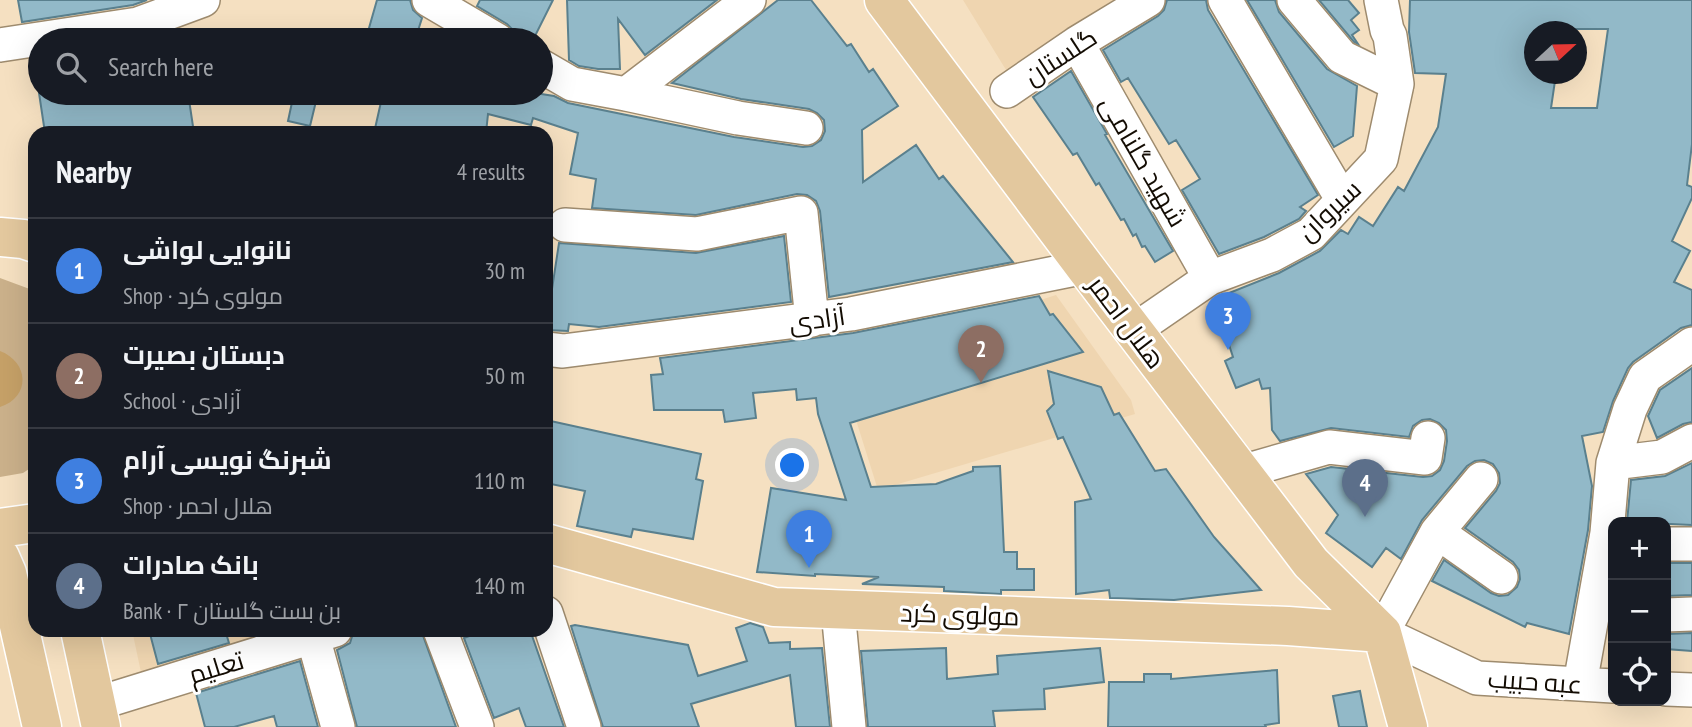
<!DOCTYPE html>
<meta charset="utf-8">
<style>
body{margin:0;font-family:"PT Sans Narrow",Cairo,sans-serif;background:#242831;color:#f1f3f6}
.controls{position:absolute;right:21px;bottom:21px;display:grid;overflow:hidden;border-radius:14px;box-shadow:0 7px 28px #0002}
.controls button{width:63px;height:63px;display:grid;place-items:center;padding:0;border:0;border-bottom:2px solid #363941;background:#171b24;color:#f1f3f6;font:35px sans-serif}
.compass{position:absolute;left:1524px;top:21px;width:63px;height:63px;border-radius:50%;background:#171b24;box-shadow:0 7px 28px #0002;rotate:68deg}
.you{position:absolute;left:793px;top:466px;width:24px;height:24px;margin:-18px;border:5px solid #fff;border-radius:50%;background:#1a73e8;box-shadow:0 0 0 10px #1a73e833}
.badge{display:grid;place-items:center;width:46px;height:46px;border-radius:50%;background:#8c9099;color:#fff;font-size:23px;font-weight:700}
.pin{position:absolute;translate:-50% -58px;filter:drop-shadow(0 2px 4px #0008)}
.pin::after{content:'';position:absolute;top:37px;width:24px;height:21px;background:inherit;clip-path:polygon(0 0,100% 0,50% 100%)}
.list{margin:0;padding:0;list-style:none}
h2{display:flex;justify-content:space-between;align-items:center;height:91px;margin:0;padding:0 28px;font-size:30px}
h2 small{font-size:23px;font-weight:400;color:#9ea1a6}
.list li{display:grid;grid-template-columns:46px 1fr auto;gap:21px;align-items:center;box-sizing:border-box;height:105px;padding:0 28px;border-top:2px solid #363941}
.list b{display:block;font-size:26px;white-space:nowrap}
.list p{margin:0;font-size:23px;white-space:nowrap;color:#9ea1a6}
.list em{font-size:23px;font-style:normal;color:#9ea1a6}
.icon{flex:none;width:38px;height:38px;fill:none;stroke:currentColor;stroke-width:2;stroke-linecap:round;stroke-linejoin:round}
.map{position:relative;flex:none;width:1692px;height:727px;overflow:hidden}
.search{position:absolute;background:#171b24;box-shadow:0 7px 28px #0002;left:28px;top:28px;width:525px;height:77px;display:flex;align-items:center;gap:18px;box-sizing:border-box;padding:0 24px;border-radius:38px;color:#9ea1a6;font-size:26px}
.panel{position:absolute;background:#171b24;box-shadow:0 7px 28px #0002;left:28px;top:126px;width:525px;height:511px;border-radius:21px}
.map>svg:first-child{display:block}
</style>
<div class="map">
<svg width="1692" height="727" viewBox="0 0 1692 727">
<rect width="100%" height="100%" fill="#f5e0c1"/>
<path fill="#efd5b0" d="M963,0H1139L1011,78Z
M1056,295L1131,400L1135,414L878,490L839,366Z
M132,630H295L142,677Z"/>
<path fill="#cab08a" d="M0,278L35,291V465L23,473L0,477Z"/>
<path fill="#c5a067" d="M0,351C29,362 31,397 0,407Z"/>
<path fill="#92b9c8" stroke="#5a808e" stroke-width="2" fill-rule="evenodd" d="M18,0H147L133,5L22,22Z
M377,0H410L413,10L422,18L415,40H387L367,35Z
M480,0H553L533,40L516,38L513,30L507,24L477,6Z
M567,0H717L645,55L618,19L620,69H598L579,66L569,60Z
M778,0H811L847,46L851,44L869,72L873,69L898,106L862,130L863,182L916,145L939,179L943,176L1013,262L829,297L820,211L816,201L807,195L797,194L696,215L592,208L596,179L570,174L578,133L533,118L531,125L488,114L486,133H374L383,93H535L554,96L568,103L734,137L803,147L812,146L821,140L825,131L824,120L817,113L809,109L741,99L672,83Z
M1167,0H1206L1208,10L1318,195L1300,207L1306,211L1299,219L1264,237L1219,254L1182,190L1200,179L1176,140L1169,144L1128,78L1121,82L1103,50L1158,16L1164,10Z
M1247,0H1275L1279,12L1327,69L1357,86L1353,136L1334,147Z
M1319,0H1348L1359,13L1351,20L1359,30L1352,35L1358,44L1354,42Z
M1410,0H1692V144L1687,185L1692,187V198L1672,241L1690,251L1674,282L1692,290V325L1681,328L1633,362L1628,368L1613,401L1603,432L1582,436L1592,486L1588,530L1569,634L1527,623L1525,627L1432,581L1444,560L1491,593L1499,596L1508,595L1517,587L1520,579L1519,570L1513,562L1465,528L1496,491L1500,483L1499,473L1493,464L1484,460L1475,461L1467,466L1422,520L1401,559L1386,548L1372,567L1326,533L1338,515L1306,474L1331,467L1423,477L1432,476L1440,470L1444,461L1447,441L1446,430L1439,423L1430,419L1422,420L1413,426L1409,437L1331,428L1280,441L1272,430L1270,388L1262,389L1259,379L1236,388L1225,361L1233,357L1214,299L1279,273L1320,251L1341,230L1348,234L1359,217L1373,226L1398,187L1404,191L1438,127L1446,74L1415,73L1409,32ZM1560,29H1608L1597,108H1551L1556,74H1535V32Z
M1071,71L1107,134L1105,135L1173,251L1155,262L1145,246L1142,247L1136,234L1133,236L1124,219L1121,220L1099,183L1096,185L1077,153L1073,155L1033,97Z
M39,93H188L194,133H45Z
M294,93H318L310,126L288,121Z
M784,236L791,302L599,327L569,324L568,331L546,330L550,289H552L559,243L696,253Z
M1039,296L1050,315L1053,314L1083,352L850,423L871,487L936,484L973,471V467L1000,466L1004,552H1017V569H1034V590H1001V594L944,591V587L862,584L879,577L815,574V576L757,572L771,488L846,500L818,414L816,398L797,400L796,389L753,393L756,418L725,422L723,410H654L651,375L663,374L660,358L853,333Z
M1692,368V422L1683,424L1657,438L1648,416L1660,390Z
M1048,371L1101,387L1114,415L1119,413L1155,471L1166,469L1214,537L1261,590L1174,600L1110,598L1109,590L1076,594L1075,502L1091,499L1063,437L1058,439L1047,411L1054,404Z
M546,420L701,454L696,479L703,481L693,539L633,529L631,537L577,526L585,491L546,483Z
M1692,463V525L1627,522L1631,480L1665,476Z
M1666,563H1692V595L1666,596Z
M750,623L763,627L769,643L790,642V649L822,648L830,727H796L790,675L691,704L699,727H603L571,626L575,625L688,645L698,676L747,661L736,628Z
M149,630H225L229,643L158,664Z
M354,630H421L456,727H357L337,650L350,643Z
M485,630H530L564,727H526L519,708L494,718L464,638Z
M1692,633V651L1666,649V634Z
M946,648L947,679L998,674L997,656L1100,648L1104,682L1044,689L1045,709L993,711L995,727H868L861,651Z
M300,661L318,727H277L274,716L234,727H205L196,693Z
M1277,670L1279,723L1265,725L1266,727H1108L1109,682H1144V674H1171V679Z
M1360,691L1367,727H1339L1333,696Z"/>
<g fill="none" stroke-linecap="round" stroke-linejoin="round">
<g stroke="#9e8b6e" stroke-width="36">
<path id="minor" d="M429,0L497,40
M1225,0L1342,199
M1294,0L1342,57L1397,84
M1077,43L1210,278
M0,45L138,24L203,0
M541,66L572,84L626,94L749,0
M1007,91L1077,43L1148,0
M626,94L738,118L806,128
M565,225L697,234L801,213L812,320
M1133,331L1210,278L1272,255L1311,234L1381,159L1397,84L1390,36L1387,30L1381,0
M546,349L563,351L851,314L1085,267
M1613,463L1662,457L1692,441
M1241,472L1329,447L1425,458L1428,438
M1481,479L1437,532L1382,633L1477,678L1613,686
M1437,532L1501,577
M1666,544H1692
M838,610L849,727
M546,613L584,727
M1666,615L1692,614
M440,630L477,727
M313,637L338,727
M1580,684L1607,533L1613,463L1630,409L1645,377L1692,344
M1666,689L1692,690
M96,704L335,630"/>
</g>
<g stroke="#fff" stroke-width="41">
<path id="major" d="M884,0L1085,267L1311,563L1382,633
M0,237L23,239L35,243
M0,528L35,523
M546,543L774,607L1288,626L1382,633
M0,557L7,573L42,727
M80,630L101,727
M1382,633L1408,727"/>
</g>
<use href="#minor" stroke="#fff" stroke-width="33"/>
<use href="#major" stroke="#e3c89e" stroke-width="38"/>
</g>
<g text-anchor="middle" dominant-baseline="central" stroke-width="6" stroke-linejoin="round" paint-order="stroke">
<g font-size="26" fill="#130c03" stroke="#fff">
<text transform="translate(1060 56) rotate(-33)">گلستان</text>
<text transform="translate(1144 161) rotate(60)">شهید گلنامی</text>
<text transform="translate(1329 210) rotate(-43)">سیروان</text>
<text transform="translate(817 319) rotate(-8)">آزادی</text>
<text transform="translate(1127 322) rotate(53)">هلال احمر</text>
<text transform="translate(960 614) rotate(2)">مولوی کرد</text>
<text transform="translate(216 667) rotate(-17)">تعلیم</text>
<text transform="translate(1535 681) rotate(4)">عبه حبیب</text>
</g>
</g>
</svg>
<div class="controls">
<button>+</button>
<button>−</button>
<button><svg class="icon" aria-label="locate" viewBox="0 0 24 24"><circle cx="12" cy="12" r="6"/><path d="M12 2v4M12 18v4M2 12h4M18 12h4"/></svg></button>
</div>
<svg class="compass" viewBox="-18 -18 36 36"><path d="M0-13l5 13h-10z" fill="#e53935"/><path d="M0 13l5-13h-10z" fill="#9ea1a6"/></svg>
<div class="you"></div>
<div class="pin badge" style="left:809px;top:568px;background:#3f7fe0">1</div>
<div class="pin badge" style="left:981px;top:383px;background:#8d6e63">2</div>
<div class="pin badge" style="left:1228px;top:350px;background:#3f7fe0">3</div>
<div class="pin badge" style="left:1365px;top:517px;background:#5c6f8a">4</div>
<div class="search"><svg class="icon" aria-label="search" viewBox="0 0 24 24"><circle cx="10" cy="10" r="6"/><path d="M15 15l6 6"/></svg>Search here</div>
<section class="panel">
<h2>Nearby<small>4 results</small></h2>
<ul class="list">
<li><span class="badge" style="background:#3f7fe0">1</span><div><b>نانوایی لواشی</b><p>Shop · مولوی کرد</p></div><em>30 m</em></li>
<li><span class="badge" style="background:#8d6e63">2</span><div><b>دبستان بصیرت</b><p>School · آزادی</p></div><em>50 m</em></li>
<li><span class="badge" style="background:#3f7fe0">3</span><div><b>شبرنگ نویسی آرام</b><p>Shop · هلال احمر</p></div><em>110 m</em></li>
<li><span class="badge" style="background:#5c6f8a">4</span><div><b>بانک صادرات</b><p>Bank · بن بست گلستان ۲</p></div><em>140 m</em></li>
</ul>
</section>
</div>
